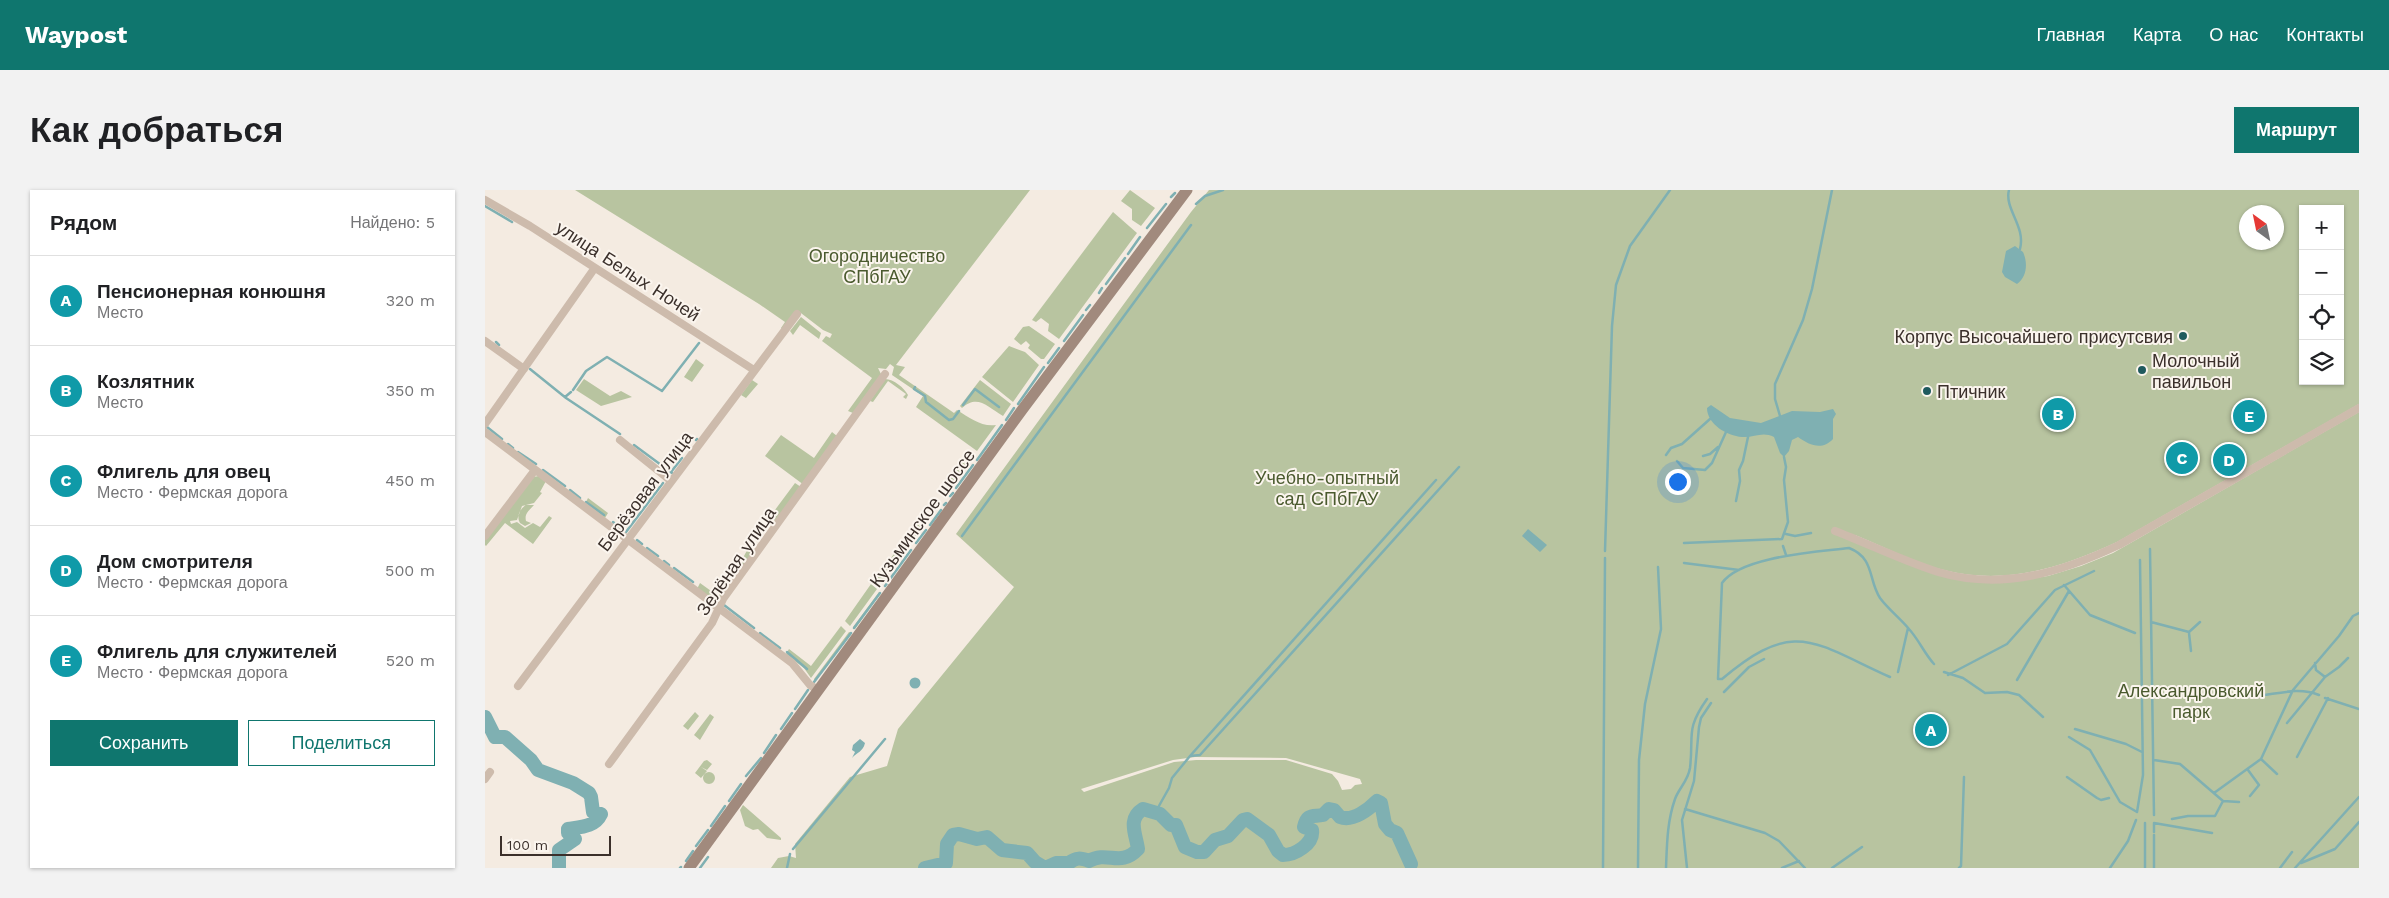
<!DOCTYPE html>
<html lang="ru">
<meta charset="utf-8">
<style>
body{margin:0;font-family:"Work Sans",sans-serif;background:#f2f2f2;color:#202124}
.controls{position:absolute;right:15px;top:15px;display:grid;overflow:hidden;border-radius:0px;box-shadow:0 1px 4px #0004}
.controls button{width:45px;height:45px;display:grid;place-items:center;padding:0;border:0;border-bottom:1px solid #e0e0e0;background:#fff;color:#202124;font:25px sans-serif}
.compass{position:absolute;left:1754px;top:15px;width:45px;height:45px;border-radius:50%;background:#fff;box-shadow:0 1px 4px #0004;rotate:327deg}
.scale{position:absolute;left:15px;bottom:12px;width:111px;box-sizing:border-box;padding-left:5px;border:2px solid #3b302b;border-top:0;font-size:14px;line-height:18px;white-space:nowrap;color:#3b302b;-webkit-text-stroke:4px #fbf5ee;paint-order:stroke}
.you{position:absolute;left:1192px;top:291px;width:18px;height:18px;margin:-12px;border:4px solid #fff;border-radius:50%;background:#1a73e8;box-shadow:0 0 0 8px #1a73e833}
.badge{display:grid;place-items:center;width:32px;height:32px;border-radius:50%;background:#0f766e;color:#fff;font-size:16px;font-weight:700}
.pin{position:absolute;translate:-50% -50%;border:2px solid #fff;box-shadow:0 1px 5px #0006}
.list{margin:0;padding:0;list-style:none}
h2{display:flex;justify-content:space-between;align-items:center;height:65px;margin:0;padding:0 20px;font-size:21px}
h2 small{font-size:16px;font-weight:400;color:#757577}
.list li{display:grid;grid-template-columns:32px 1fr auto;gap:15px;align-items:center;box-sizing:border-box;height:90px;padding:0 20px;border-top:1px solid #e0e0e0}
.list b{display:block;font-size:19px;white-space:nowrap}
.list p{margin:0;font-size:16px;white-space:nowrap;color:#757577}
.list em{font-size:16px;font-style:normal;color:#757577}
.actions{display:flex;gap:10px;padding:15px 20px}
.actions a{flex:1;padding:11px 0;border:1px solid #0f766e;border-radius:0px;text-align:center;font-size:18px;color:#0f766e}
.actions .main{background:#0f766e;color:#fff}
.icon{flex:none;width:28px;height:28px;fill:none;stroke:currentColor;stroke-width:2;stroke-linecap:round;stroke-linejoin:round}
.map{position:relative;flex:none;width:1874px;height:678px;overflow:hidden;border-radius:0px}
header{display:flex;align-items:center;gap:30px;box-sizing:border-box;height:70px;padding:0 25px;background:#0f766e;color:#fff}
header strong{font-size:24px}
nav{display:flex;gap:28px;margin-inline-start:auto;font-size:18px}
.intro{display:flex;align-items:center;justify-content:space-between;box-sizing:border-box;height:120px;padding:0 30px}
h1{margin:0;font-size:35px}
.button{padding:12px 22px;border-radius:0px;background:#0f766e;color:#fff;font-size:18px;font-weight:700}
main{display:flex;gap:30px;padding:0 30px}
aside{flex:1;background:#fff;border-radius:0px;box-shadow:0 1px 4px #0004}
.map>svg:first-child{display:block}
</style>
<header>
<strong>Waypost</strong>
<nav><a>Главная</a><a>Карта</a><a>О нас</a><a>Контакты</a></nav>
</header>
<div class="intro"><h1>Как добраться</h1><a class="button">Маршрут</a></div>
<main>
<aside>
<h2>Рядом<small>Найдено: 5</small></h2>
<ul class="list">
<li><span class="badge" style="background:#0f9aa8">A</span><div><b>Пенсионерная конюшня</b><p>Место</p></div><em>320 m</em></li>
<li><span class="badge" style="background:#0f9aa8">B</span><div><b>Козлятник</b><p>Место</p></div><em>350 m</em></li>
<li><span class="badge" style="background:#0f9aa8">C</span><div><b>Флигель для овец</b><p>Место · Фермская дорога</p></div><em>450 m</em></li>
<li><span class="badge" style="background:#0f9aa8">D</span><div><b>Дом смотрителя</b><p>Место · Фермская дорога</p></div><em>500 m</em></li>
<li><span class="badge" style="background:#0f9aa8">E</span><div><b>Флигель для служителей</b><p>Место · Фермская дорога</p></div><em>520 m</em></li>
</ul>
<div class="actions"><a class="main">Сохранить</a><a>Поделиться</a></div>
</aside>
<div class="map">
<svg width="1874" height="678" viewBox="0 0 1874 678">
<rect width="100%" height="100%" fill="#f4ebe1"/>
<path fill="#b8c4a0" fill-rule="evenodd" d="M90,0H545L411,175L420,177L414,185L469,223L472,220C485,228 496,237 511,235L492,261L431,217L438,206L407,185L409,177L405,174L401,179L393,178L396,184L368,223L363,221L387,188L337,151L341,146L345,148L347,144L338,140L312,120L297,139L296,138L300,132L274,114Z
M645,0L670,18L656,36L647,30V19L636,11Z
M724,0H1874V214L1632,352C1578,377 1523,395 1463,381C1431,374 1400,357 1370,345L1366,351L1482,391L1518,393L1563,386L1596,376L1628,363L1874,222V678H286L293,668L304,666L311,668L310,654L365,587L402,576L413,539L529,397L471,344L706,22ZM1818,19H1855V191H1818ZM1762,22H1792V52H1762ZM710,567L801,568L875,589L877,594L870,595L866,599L857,600L853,591L847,584L801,570H711L689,572L599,602L596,599L688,570Z
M628,22L652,43L574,149L563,141L564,134L556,128L551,132L547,130Z
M316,127L336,143L334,149L315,135L308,145L305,141Z
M544,136L570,154L559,169H556L543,158L545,155L541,151L536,155L529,149L538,137Z
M524,156L540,162L554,175L528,212L497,187Z
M211,169L219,175L207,192L199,187Z
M99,189L125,206L136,201L147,207L116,216L91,200Z
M400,189C409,189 419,198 423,205L421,209L418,207L421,204L403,191L388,212L385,211Z
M267,190L273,194L261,208L256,205Z
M495,190L526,214L518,226C502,217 493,204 477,218L475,216Z
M347,242L352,246L319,295L280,266L296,245L329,268Z
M480,268L485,272L461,305L456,301Z
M54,286L61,291L55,302L57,303L49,313L37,316L32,330L25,331L26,334L32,332L40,338L48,333L55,337L64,326L67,328L48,354L20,333L1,356L0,355V349L48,287Z
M310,293L316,297L291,331L284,328Z
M103,308L123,323L120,328L100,314Z
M41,315H49C45,320 39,323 41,331L46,333L40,336L35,333C31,326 35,319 41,315Z
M433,333L438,337L428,350L422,348Z
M418,352L424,356L396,394L390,389Z
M265,355L270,360L258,376L254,375Z
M215,393L233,406L241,394L244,397L231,413L212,399Z
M386,394L392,399L365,436L360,431Z
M394,402L396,403L370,439L368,437Z
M356,436L361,441L326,488L319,478L301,464L304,459L326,476Z
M364,442L367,443L330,492L329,489Z
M210,522L214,526L203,540L198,536Z
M225,524L229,527L215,550L209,545Z
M222,570L227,574L222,580L216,577L222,581L216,588L210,583L219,571Z
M218 588a6 6 0 1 1 12 0a6 6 0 1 1-12 0Z
M258,615L296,648V650L282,648L273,639L268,640L260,636L255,620Z"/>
<path fill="#7fb0b2" d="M1530,56L1538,62C1543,73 1542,87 1532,94L1520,87L1517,82L1521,61Z
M1226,215L1245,228L1276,233L1307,221L1335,222L1348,219L1351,224L1348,229V249C1337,261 1324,255 1313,247L1307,250L1304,261L1299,267L1295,263L1289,247C1277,241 1269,248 1257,247C1242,246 1222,234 1222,218Z
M1043,339L1062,355L1055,362L1037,346Z
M424.5 493a5.5 5.5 0 1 1 11 0a5.5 5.5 0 1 1-11 0Z
M375,549L380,553C378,562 372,562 367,568L370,562L367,560L368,555Z"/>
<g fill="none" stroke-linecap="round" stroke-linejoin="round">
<path stroke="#7fb0b2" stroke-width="2.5" d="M1524,0C1519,19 1541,36 1535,59
M686,7L690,3
M711,14L720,6L738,0
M0,16L27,32
M662,38L681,14
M643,64L655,47
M621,94L640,68
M614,103L617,98
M601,120L605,115
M579,151L598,125
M11,152L14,155
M563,173L574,158
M45,179L81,208L135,244
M430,197L429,199L440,206L441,212L464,230L468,229L474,221
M88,200L101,181L122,167L177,201L214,153
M80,207L86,202
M533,214L559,177
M478,215L490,199L514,217
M1295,226L1290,209V194L1318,130L1327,99L1347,0
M521,230L529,218
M2,237L17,249
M211,250L212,249
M23,254L28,258
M149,255L187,283
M33,262L51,274
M1181,265L1186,258L1197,254L1225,229
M1218,266L1225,264L1233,257
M492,270L517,235
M1192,271L1198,278L1220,280L1227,273L1241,242
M58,280L80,296
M186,282L197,268
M471,298L488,275
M85,300L95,308
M465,306L468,303
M1251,311L1255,291L1254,280L1258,271L1263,247
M101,312L119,325
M459,315L461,313
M128,332L140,341
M445,335L456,320
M141,342L178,293
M1301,344L1310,346L1326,343
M477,346L706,35
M152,350L157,354
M431,353L441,340
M1199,353L1297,349L1303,332L1299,290L1301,277L1299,267
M1298,356L1301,365
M162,358L173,366
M1665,359L1669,625
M1120,361L1127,136L1131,95L1145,56L1185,0
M179,371L184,375
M1199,373L1254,380
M189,378L208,392
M1579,395L1605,425L1650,443
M400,396L426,360
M239,415L269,438
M1666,432L1704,442L1715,432
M369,438L395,403
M275,443L295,458
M1704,443L1706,461
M302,462L322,479
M1830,473L1831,480L1840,487
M1413,482L1423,438
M1459,482L1478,488L1500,503L1522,502L1534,505L1558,527
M1463,485L1522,454L1570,400L1609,381
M1405,487C1329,453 1310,427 1237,489H1233L1237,393C1256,366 1333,362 1364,358C1390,368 1383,390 1395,408C1403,419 1415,428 1424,439C1434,450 1439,463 1449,474
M1532,490L1584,401
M329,492L366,443
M1239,502L1264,477L1279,469
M1752,506C1780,510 1807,494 1834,505
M1840,508L1874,519
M310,519L323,500
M1802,533L1840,487L1854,477L1863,468
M296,539L307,523
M1590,539L1641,554L1657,562
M1584,547L1605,560L1635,612L1652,622L1658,585L1655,370
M279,563L291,545
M705,566L715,565L974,277
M1812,567L1843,508
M1776,569L1792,584
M1669,570L1695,574L1738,611L1730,626H1703L1687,629
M1763,580L1774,595L1765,606
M261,586L276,568
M1582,587L1612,608L1616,610L1624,608
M1729,603L1776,569L1808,500L1854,446L1868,426L1874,423
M244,611L256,594
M1738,611L1754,612
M1200,619L1280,643L1294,651L1320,678
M670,623L684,598L687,588L705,566L951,290
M1660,633V678
M226,636L240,616
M1669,642V633L1727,643
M1669,645V678
M211,656L223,640
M308,659L400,549
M201,671L208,661
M1816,673L1850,659L1874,632
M195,678L196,677
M215,678L223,667
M302,678L305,664
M1118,678L1120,368
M1153,678L1154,570L1160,514L1176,439L1173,377
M1181,678C1182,654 1182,632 1190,609C1194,598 1203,591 1205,578C1209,545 1200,540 1222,509
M1202,678L1197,630L1209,591L1214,537L1216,528L1226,513
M1297,678L1314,671
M1347,678L1377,657
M1474,678L1476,676L1479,587
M1625,678L1643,651L1651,630
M1795,678L1807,662
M1810,678L1874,607"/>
<path stroke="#7fb0b2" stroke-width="14" d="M0,527L10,547H20L46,570L53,580L88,593L104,603L106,607L108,622L116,624C110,637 95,637 83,639V643L90,649L74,660V678
M440,678L461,673L462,654L468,645L474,644L492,649L502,647L517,660L542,663L550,672L560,678L571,673H584C591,667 596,668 604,671C623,660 635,678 653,659C651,644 642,629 658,619L675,624L686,635H691L700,657L712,662H719L730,650L743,646L758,630L762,629L784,645L793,661L798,665C810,665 829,654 827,640L819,637C822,623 828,627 838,625L844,619L849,620L855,627C868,632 884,619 892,611L896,613L900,634L905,640L912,643L926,674"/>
<path stroke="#cdbbac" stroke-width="8" d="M0,10L45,36L269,180
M0,151L39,179
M0,234L109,79
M0,242L307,473L325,495L333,500
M135,250L186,291
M1350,341C1384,354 1418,371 1453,382C1517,401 1577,382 1634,355L1874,218
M0,346L50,280
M33,496L312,124
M124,574L227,433L238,409L400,184
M0,589L5,582"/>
<path stroke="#a18a7d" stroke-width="11" d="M204,678L537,220L702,0"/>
</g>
<g fill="#1f5a5e" stroke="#fbf5ee" stroke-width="2">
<circle cx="1698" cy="146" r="5"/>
<circle cx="1657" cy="180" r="5"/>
<circle cx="1442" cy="201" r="5"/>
</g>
<g text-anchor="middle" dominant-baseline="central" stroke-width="4" stroke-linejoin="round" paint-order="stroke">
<g font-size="18" fill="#4a5a2e" stroke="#fbf5ee">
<text x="392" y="65">Огородничество<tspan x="392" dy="21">СПбГАУ</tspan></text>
<text x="842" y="287">Учебно-опытный<tspan x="842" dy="21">сад СПбГАУ</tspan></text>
<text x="1706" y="500">Александровский<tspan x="1706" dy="21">парк</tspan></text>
</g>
<g font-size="18" fill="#3b302b" stroke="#fbf5ee">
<text transform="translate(143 81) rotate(33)">улица Белых Ночей</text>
<text transform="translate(160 301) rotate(-53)">Берёзовая улица</text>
<text transform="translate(437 328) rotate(-54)">Кузьминское шоссе</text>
<text transform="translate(251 371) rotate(-56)">Зелёная улица</text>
</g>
<g font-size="18" fill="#3b302b" stroke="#fbf5ee" text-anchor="start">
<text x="1688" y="146" text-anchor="end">Корпус Высочайшего присутсвия</text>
<text x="1667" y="170">Молочный<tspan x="1667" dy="21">павильон</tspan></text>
<text x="1452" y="201">Птичник</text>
</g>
</g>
</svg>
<div class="controls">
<button>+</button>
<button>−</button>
<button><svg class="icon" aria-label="locate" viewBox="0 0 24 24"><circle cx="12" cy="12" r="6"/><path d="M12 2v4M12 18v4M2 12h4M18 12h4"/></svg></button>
<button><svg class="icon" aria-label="layers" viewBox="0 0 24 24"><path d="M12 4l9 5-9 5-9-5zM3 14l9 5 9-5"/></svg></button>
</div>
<svg class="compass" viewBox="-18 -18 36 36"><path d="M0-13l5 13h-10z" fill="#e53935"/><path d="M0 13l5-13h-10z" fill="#757577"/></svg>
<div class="scale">100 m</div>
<div class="you"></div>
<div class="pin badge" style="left:1446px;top:540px;background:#0f9aa8">A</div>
<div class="pin badge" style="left:1573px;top:224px;background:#0f9aa8">B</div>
<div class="pin badge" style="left:1697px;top:268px;background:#0f9aa8">C</div>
<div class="pin badge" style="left:1744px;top:270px;background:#0f9aa8">D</div>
<div class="pin badge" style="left:1764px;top:226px;background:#0f9aa8">E</div>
</div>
</main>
